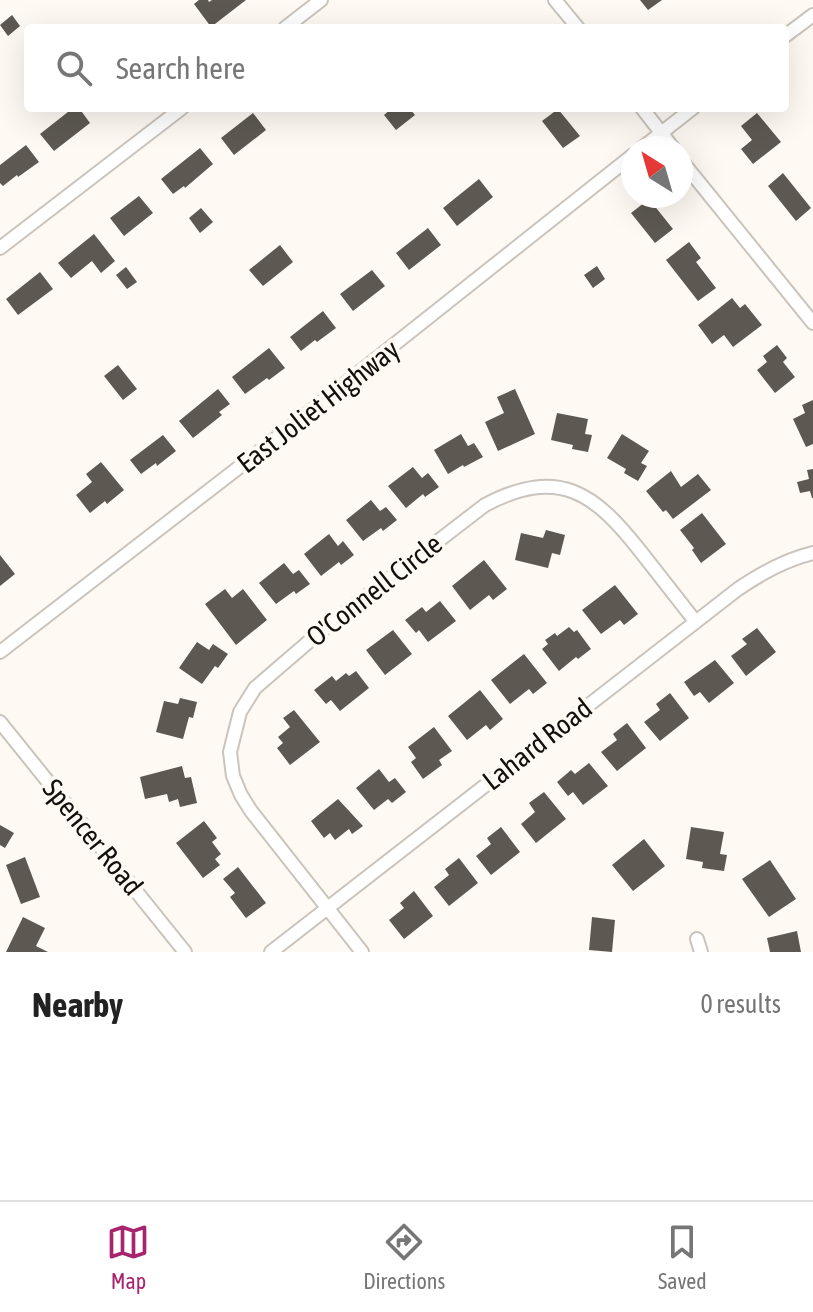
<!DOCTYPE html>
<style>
body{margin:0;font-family:"Asap Condensed",sans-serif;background:#f2f2f2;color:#222}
.compass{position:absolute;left:621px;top:136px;width:72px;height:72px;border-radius:50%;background:#fff;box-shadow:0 8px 32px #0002;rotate:323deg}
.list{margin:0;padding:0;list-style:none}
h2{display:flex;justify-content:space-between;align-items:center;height:104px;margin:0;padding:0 32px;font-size:34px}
h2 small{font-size:26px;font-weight:400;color:#767676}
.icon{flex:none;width:44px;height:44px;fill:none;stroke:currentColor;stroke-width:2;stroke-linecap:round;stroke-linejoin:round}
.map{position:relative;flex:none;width:813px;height:952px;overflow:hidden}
.search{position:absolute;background:#fff;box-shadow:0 8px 32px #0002;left:24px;right:24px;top:24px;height:88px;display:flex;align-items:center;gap:20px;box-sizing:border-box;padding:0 28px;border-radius:8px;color:#767676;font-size:30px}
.sheet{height:248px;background:#fff}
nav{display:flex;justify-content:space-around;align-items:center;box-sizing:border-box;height:112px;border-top:2px solid #e0e0e0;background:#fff;font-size:22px;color:#767676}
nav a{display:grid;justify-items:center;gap:4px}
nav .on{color:#a9246e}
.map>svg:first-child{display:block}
</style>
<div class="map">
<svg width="813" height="952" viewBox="0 0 813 952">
<rect width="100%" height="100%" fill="#fef9f3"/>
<path fill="#5d5952" d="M199,0H208L209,2L212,0H246L211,27L194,4Z
M640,0H662L648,10Z
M12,15L20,26L8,36L0,25Z
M73,108H79L90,123L54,151L40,134Z
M392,108H409L415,115L396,130L384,115Z
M558,109L580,136L563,148L542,121Z
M253,113L266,130L234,155L221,138Z
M757,113L781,142L753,164L741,149L752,140L741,126Z
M26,145L39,162L18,177L17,175L3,186L0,183V165Z
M200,148L213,164L185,188L184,186L173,194L161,179Z
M783,173L811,208L796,221L768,186Z
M479,179L493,197L457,226L443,208Z
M139,196L153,213L124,236L110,218Z
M649,199L673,229L655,243L631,213Z
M201,208L213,222L200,233L189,218Z
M428,228L441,245L409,270L396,253Z
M94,234L115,261L101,273L92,261L71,278L58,263Z
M689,242L701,258L696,262L716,288L698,301L666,260Z
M280,245L293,262L263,286L249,270Z
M597,266L605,279L593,288L584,275Z
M126,267L137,282L127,289L116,275Z
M372,270L385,286L353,311L340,294Z
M40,272L53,289L18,315L6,299Z
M732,298L740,308L745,304L762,325L733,347L724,335L712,344L698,325Z
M323,311L336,328L317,342L315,340L301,351L290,337Z
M777,345L787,358L783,362L795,377L775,393L757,370L767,362L763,356Z
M269,348L285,368L269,380L267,378L245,394L232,377Z
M118,365L137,389L123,400L104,376Z
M218,389L230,404L219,412L222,415L193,438L179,421Z
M515,389L535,434L498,451L485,422L504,413L497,397Z
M813,400V444L806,447L793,419L805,413L802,405Z
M557,413L588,419L585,434L592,435L588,452L572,449L573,445L551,440Z
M461,434L468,446L474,443L483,457L464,467L463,465L448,474L434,450Z
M622,434L649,451L641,463L647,466L638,481L624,473L626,469L607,458Z
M163,435L176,451L157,466L156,463L141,474L130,460Z
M101,462L124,490L107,504L105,501L90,513L76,495L92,482L86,474Z
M413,467L422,478L428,473L439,487L425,497L423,494L406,508L388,486Z
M813,469V498H812L810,491L800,493L797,482L809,479L807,470Z
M671,471L681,487L698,474L711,490L673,519L666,510L663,512L646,491Z
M371,500L380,511L386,507L397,520L383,531L381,528L363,541L346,520Z
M702,513L726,544L701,563L692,550L694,548L680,530Z
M546,530L565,535L560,555L552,553L548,568L515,560L521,533L543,538Z
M329,534L338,546L343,541L354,555L341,565L339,562L321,576L304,554Z
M0,555L15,574L0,586Z
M484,560L507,589L493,600L489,595L470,610L452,586Z
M284,563L293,574L299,570L310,584L296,594L294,591L276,604L259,583Z
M615,585L638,614L624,625L620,620L601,634L582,610Z
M225,589L232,598L243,589L267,620L236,645L205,604Z
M440,601L456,621L428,642L419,630L416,633L405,620L422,607L426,612Z
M569,627L574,632L577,630L591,649L578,659L576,657L559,671L542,649L548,644L545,640L555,633L557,636Z
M757,628L776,652L746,676L731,656L747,644L742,639Z
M393,630L412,654L385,675L366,650Z
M197,642L209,650L213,644L228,654L218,668L215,666L202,684L179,668Z
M524,654L547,683L533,694L529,689L510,704L491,680Z
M715,660L734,683L709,703L700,692L694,696L684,682Z
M356,671L369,688L340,711L331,700L326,704L314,690L332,676L336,681L346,673L349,676Z
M480,690L503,719L490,730L486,725L467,740L448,716Z
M670,693L689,718L660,741L644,722L660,710L656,704Z
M180,698L197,702L193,718L189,717L183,739L156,732L164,701L178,704Z
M294,710L320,742L290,765L277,748L283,743L278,737L290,727L283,718Z
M627,723L646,748L617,771L601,752L617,740L613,734Z
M434,727L452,751L439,760L442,765L423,779L411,762L416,758L408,747Z
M589,763L608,786L583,805L573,792L568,796L557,782L571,770L575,774Z
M182,766L185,778L191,777L197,803L180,807L178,799L169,802L167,794L145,799L140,777Z
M379,769L389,782L395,778L406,792L392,803L388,799L374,810L356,788Z
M544,792L566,819L536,843L521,824L535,812L529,803Z
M338,799L363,826L352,834L349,829L335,840L330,833L324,838L311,821Z
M204,821L217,838L212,842L221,854L215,859L220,865L203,878L176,843Z
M0,825L14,833L5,848L0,845Z
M501,827L520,852L491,875L476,856L491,844L487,838Z
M691,827L724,832L720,854L727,855L724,871L702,868L703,862L686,859Z
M644,839L665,866L633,891L612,865Z
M25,857L40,897L21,904L6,865Z
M459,858L478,883L449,906L434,887L449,875L445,869Z
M770,860L796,899L769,917L742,879Z
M238,867L266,903L246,918L230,897L235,893L223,879Z
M414,891L433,916L404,939L389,920L404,908L400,903Z
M23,917L45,928L36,946L48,952H6Z
M592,917L615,920L612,952L589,950Z
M797,931L801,952H770L767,938Z"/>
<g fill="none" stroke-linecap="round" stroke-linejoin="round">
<g stroke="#cac4bc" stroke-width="16">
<path id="minor" d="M555,0L578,28
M285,28L321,0
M785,36L813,15
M642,108L673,148
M642,148L693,108
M681,160L813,323
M0,248L182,108
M0,652L260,451L633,155
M0,722L185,952
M697,939L701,952
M271,952L738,589C762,573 785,560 813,553
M362,952L251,811L241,795L233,776L230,752L240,712L255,688L320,632L485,505C559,466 595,493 641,552C659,575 677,598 695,621"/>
</g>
<use href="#minor" stroke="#fff" stroke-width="12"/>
</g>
<g text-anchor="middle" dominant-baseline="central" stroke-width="8" stroke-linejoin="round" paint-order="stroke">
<g font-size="28" fill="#110e0c" stroke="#fef9f3">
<text transform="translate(318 406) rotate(-38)">East Joliet Highway</text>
<text transform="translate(374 590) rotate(-38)">O'Connell Circle</text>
<text transform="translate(537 744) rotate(-38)">Lahard Road</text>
<text transform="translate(93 837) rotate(51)">Spencer Road</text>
</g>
</g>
</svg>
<svg class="compass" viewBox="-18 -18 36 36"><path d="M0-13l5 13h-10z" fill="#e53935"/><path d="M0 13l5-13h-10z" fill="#767676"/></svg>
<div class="search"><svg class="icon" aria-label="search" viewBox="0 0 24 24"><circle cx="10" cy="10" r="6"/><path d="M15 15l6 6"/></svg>Search here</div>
</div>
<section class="sheet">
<h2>Nearby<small>0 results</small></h2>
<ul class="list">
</ul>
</section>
<nav>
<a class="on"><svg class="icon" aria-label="map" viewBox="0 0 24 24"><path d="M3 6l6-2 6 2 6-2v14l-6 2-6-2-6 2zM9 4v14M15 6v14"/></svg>Map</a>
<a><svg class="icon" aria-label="directions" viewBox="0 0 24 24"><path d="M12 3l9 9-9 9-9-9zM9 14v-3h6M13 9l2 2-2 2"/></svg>Directions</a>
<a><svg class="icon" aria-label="saved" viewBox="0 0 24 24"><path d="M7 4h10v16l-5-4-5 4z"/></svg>Saved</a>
</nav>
